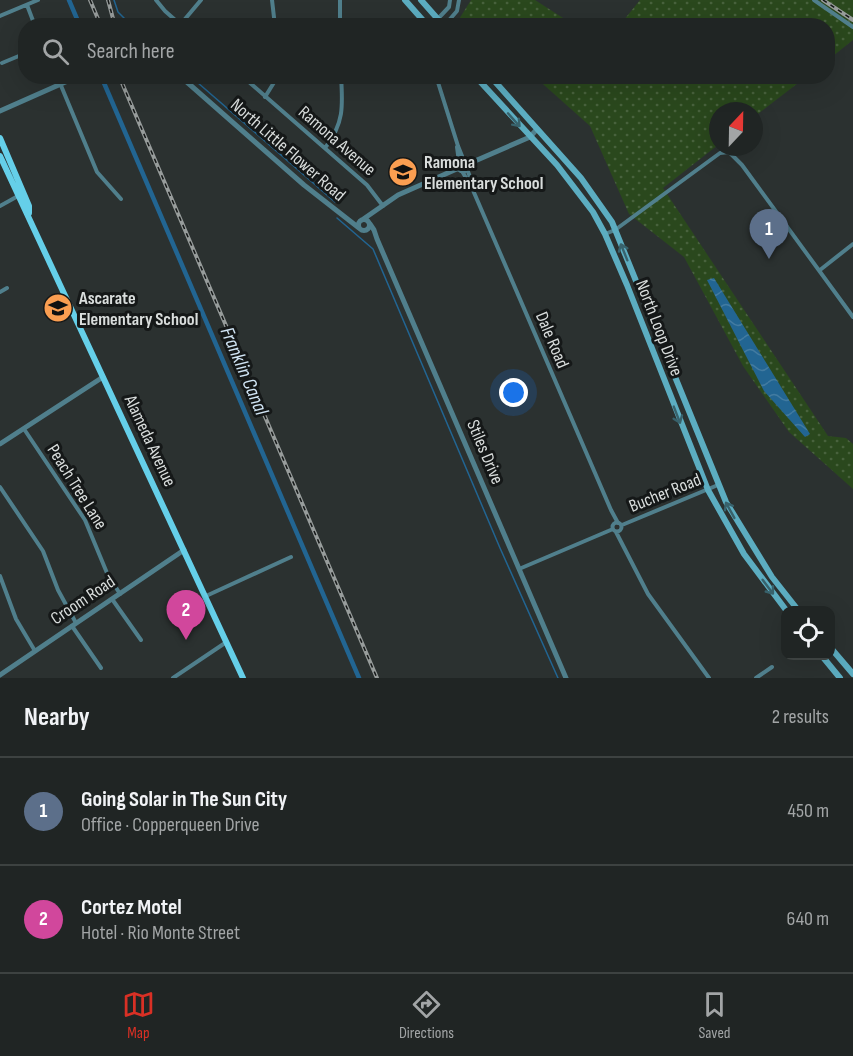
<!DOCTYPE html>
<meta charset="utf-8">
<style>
body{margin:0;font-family:"Sofia Sans Condensed",sans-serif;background:#282d2c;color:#f1f3f6}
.controls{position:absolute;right:18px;bottom:18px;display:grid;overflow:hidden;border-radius:12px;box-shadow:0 6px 24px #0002}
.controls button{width:54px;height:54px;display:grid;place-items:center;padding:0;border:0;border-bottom:2px solid #3d4241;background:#202524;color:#f1f3f6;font:30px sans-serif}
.compass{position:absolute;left:709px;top:102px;width:54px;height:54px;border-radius:50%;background:#202524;box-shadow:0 6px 24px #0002;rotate:22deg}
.you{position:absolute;left:514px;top:393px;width:21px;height:21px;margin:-15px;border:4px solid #fff;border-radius:50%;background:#1a73e8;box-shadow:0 0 0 9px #1a73e833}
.badge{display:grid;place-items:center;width:39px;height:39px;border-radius:50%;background:#d93025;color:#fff;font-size:20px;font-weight:700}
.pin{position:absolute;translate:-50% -50px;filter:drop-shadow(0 2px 3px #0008)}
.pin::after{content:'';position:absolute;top:32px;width:21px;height:18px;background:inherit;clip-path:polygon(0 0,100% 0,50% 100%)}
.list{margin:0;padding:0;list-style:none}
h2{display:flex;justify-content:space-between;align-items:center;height:78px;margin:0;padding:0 24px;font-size:26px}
h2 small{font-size:20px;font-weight:400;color:#a2a5a6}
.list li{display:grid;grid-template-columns:39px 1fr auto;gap:18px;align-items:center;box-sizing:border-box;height:108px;padding:0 24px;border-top:2px solid #3d4241}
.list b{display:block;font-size:22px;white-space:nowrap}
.list p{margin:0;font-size:20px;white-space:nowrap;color:#a2a5a6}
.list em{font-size:20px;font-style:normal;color:#a2a5a6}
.icon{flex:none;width:33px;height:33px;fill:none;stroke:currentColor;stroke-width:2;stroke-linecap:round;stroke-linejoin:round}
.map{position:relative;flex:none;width:853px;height:678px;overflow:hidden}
.search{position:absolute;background:#202524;box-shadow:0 6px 24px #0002;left:18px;right:18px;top:18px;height:66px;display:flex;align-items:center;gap:15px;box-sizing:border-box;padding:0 21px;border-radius:24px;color:#a2a5a6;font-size:22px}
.sheet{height:294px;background:#202524}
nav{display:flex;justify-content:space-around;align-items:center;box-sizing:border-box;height:84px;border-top:2px solid #3d4241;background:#202524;font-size:16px;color:#a2a5a6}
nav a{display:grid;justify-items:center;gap:3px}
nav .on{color:#d93025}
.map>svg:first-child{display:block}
</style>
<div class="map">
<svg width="853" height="678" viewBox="0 0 853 678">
<defs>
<pattern id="grass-dots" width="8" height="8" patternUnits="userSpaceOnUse" patternTransform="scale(1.5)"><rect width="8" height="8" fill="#2a481d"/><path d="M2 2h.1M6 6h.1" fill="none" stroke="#48623d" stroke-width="1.8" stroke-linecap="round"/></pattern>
<pattern id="water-waves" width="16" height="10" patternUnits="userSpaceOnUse" patternTransform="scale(1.5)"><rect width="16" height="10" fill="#226592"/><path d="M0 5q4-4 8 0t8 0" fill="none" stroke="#427ba1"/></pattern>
</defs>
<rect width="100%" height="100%" fill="#2b3130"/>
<path fill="url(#grass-dots)" d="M471,0H535L574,25H458L456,24Z
M640,0H853V40L828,60V26H619Z
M535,77H806L754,117V111H718V145L663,188L828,436L846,438L853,444V489L789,432L743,366L684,257L629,214L590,126Z"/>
<path fill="url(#water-waves)" d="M714,278L810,434L805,437L764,391L707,280Z"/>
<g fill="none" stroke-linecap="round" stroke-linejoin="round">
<path stroke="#226592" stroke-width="1.5" d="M114,0L118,12L132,26
M190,76L335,202
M337,218L373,249L500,548L558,678"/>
<path stroke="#226592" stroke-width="4.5" d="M69,0L80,26
M101,76L359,678"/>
<path stroke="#507f8c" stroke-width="4" d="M156,0L165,11L182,26
M272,0L275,26
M814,0L853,27
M27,5L35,26
M0,16L38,0
M180,25L201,0
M340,26V0
M431,26L449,7L450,0
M444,26L457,11L459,0
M2,63L26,53
M57,76L97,172L121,199
M242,76L367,185L383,206
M436,76L458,146L464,161
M265,97L278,76
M457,147L459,162
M325,148C344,124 343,106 341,76
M467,169L470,177L469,181
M462,171L466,178L469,181L611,510L618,523
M0,206L18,196
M605,234L615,230L720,153L729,152L742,165L853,317
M820,270L853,244
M0,292L7,288
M24,429L85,520L107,573L120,594
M0,487L43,551L58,590L76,623
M612.5 527a4.5 4.5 0 1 1 9 0a4.5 4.5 0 1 1-9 0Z
M622,525L718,485
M616,532L648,594L709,678
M519,569L613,529
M0,576L16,619L35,651
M206,596L291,557
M112,599L141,640
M72,626L101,668
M173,678L225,643
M756,678L772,667"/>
<path stroke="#507f8c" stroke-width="5" d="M180,76L304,185L359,228
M0,111L79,76
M458 166a5 5 0 1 1 10 0a5 5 0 1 1-10 0Z
M468,164L530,137L537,129
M358.5 225a5.5 5.5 0 1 1 11 0a5.5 5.5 0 1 1-11 0Z
M362,220L398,195L459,168
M370,224L374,230L377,239L566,678
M0,444L103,377
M0,675L184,550"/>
<path stroke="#5cadc1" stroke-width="6" d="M405,0L428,26
M421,0L444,26
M475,76L557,165L593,212L605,234L627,285L708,490L744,554L786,610
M490,76L581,178L612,222L726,502L772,577L798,610
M830,647L853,674
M822,656L840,678"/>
<path stroke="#65cfe9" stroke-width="6" d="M0,138L29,206V213
M0,156L243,678"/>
<g stroke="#979c9b" stroke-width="4">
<path id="rail" d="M90,0L101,26
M108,0L115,26
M823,0L853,20
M119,76L377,678"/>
</g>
<use href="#rail" stroke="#151818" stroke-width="1.5" stroke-dasharray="4.5" stroke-linecap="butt"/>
</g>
<defs><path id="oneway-shaft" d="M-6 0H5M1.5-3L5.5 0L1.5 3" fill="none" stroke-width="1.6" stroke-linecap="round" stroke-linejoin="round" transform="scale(1.5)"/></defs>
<g stroke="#38626c">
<use href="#oneway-shaft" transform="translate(514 120) rotate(48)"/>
<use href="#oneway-shaft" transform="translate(624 252) rotate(-112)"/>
<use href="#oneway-shaft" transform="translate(677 415) rotate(69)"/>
<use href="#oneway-shaft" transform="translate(730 510) rotate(-119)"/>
<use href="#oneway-shaft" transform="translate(768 587) rotate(53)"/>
</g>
<defs>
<g id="school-disc" transform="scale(1.5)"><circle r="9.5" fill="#fb9e51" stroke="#151818"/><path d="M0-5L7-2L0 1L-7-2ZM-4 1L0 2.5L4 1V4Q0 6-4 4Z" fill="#111"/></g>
</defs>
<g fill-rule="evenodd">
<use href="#school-disc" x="403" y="172"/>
<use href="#school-disc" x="58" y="308"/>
</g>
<g text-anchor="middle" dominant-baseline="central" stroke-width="6" stroke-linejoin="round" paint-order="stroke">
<g font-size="18" fill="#d9dddc" stroke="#151818">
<text transform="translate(337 141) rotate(41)">Ramona Avenue</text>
<text transform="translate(288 150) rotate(41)">North Little Flower Road</text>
<text transform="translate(659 328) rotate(69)">North Loop Drive</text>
<text transform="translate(552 340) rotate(67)">Dale Road</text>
<text transform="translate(150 441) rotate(65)">Alameda Avenue</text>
<text transform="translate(485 452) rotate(67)">Stiles Drive</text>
<text transform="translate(77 487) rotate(58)">Peach Tree Lane</text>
<text transform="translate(665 493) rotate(-22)">Bucher Road</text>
<text transform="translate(83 600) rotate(-34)">Croom Road</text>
</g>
<g font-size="18" font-weight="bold" fill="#d9dddc" stroke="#151818" text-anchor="start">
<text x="424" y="162">Ramona<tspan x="424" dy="21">Elementary School</tspan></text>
<text x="79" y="298">Ascarate<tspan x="79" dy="21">Elementary School</tspan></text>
</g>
<g font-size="20" font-style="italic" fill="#d1e5f5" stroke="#151818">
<text transform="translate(244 371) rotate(67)">Franklin Canal</text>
</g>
</g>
</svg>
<div class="controls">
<button><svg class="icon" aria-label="locate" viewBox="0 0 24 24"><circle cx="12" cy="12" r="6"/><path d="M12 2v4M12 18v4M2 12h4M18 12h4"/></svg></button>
</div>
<svg class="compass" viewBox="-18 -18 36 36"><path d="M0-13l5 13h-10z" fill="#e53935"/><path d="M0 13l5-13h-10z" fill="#a2a5a6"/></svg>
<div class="you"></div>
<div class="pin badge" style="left:769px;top:259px;background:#5c6f8a">1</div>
<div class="pin badge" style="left:186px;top:640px;background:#d1479c">2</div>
<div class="search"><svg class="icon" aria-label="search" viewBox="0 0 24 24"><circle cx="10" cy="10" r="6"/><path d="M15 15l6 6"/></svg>Search here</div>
</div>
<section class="sheet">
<h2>Nearby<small>2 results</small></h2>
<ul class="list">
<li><span class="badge" style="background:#5c6f8a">1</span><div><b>Going Solar in The Sun City</b><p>Office · Copperqueen Drive</p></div><em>450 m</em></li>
<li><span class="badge" style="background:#d1479c">2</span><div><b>Cortez Motel</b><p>Hotel · Rio Monte Street</p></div><em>640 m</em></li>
</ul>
</section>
<nav>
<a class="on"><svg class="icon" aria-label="map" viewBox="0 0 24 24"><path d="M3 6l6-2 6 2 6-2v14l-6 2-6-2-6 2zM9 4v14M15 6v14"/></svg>Map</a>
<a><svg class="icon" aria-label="directions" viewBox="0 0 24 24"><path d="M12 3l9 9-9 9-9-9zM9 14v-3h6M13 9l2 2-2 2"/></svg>Directions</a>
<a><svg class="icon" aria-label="saved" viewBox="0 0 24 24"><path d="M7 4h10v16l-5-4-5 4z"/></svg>Saved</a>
</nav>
